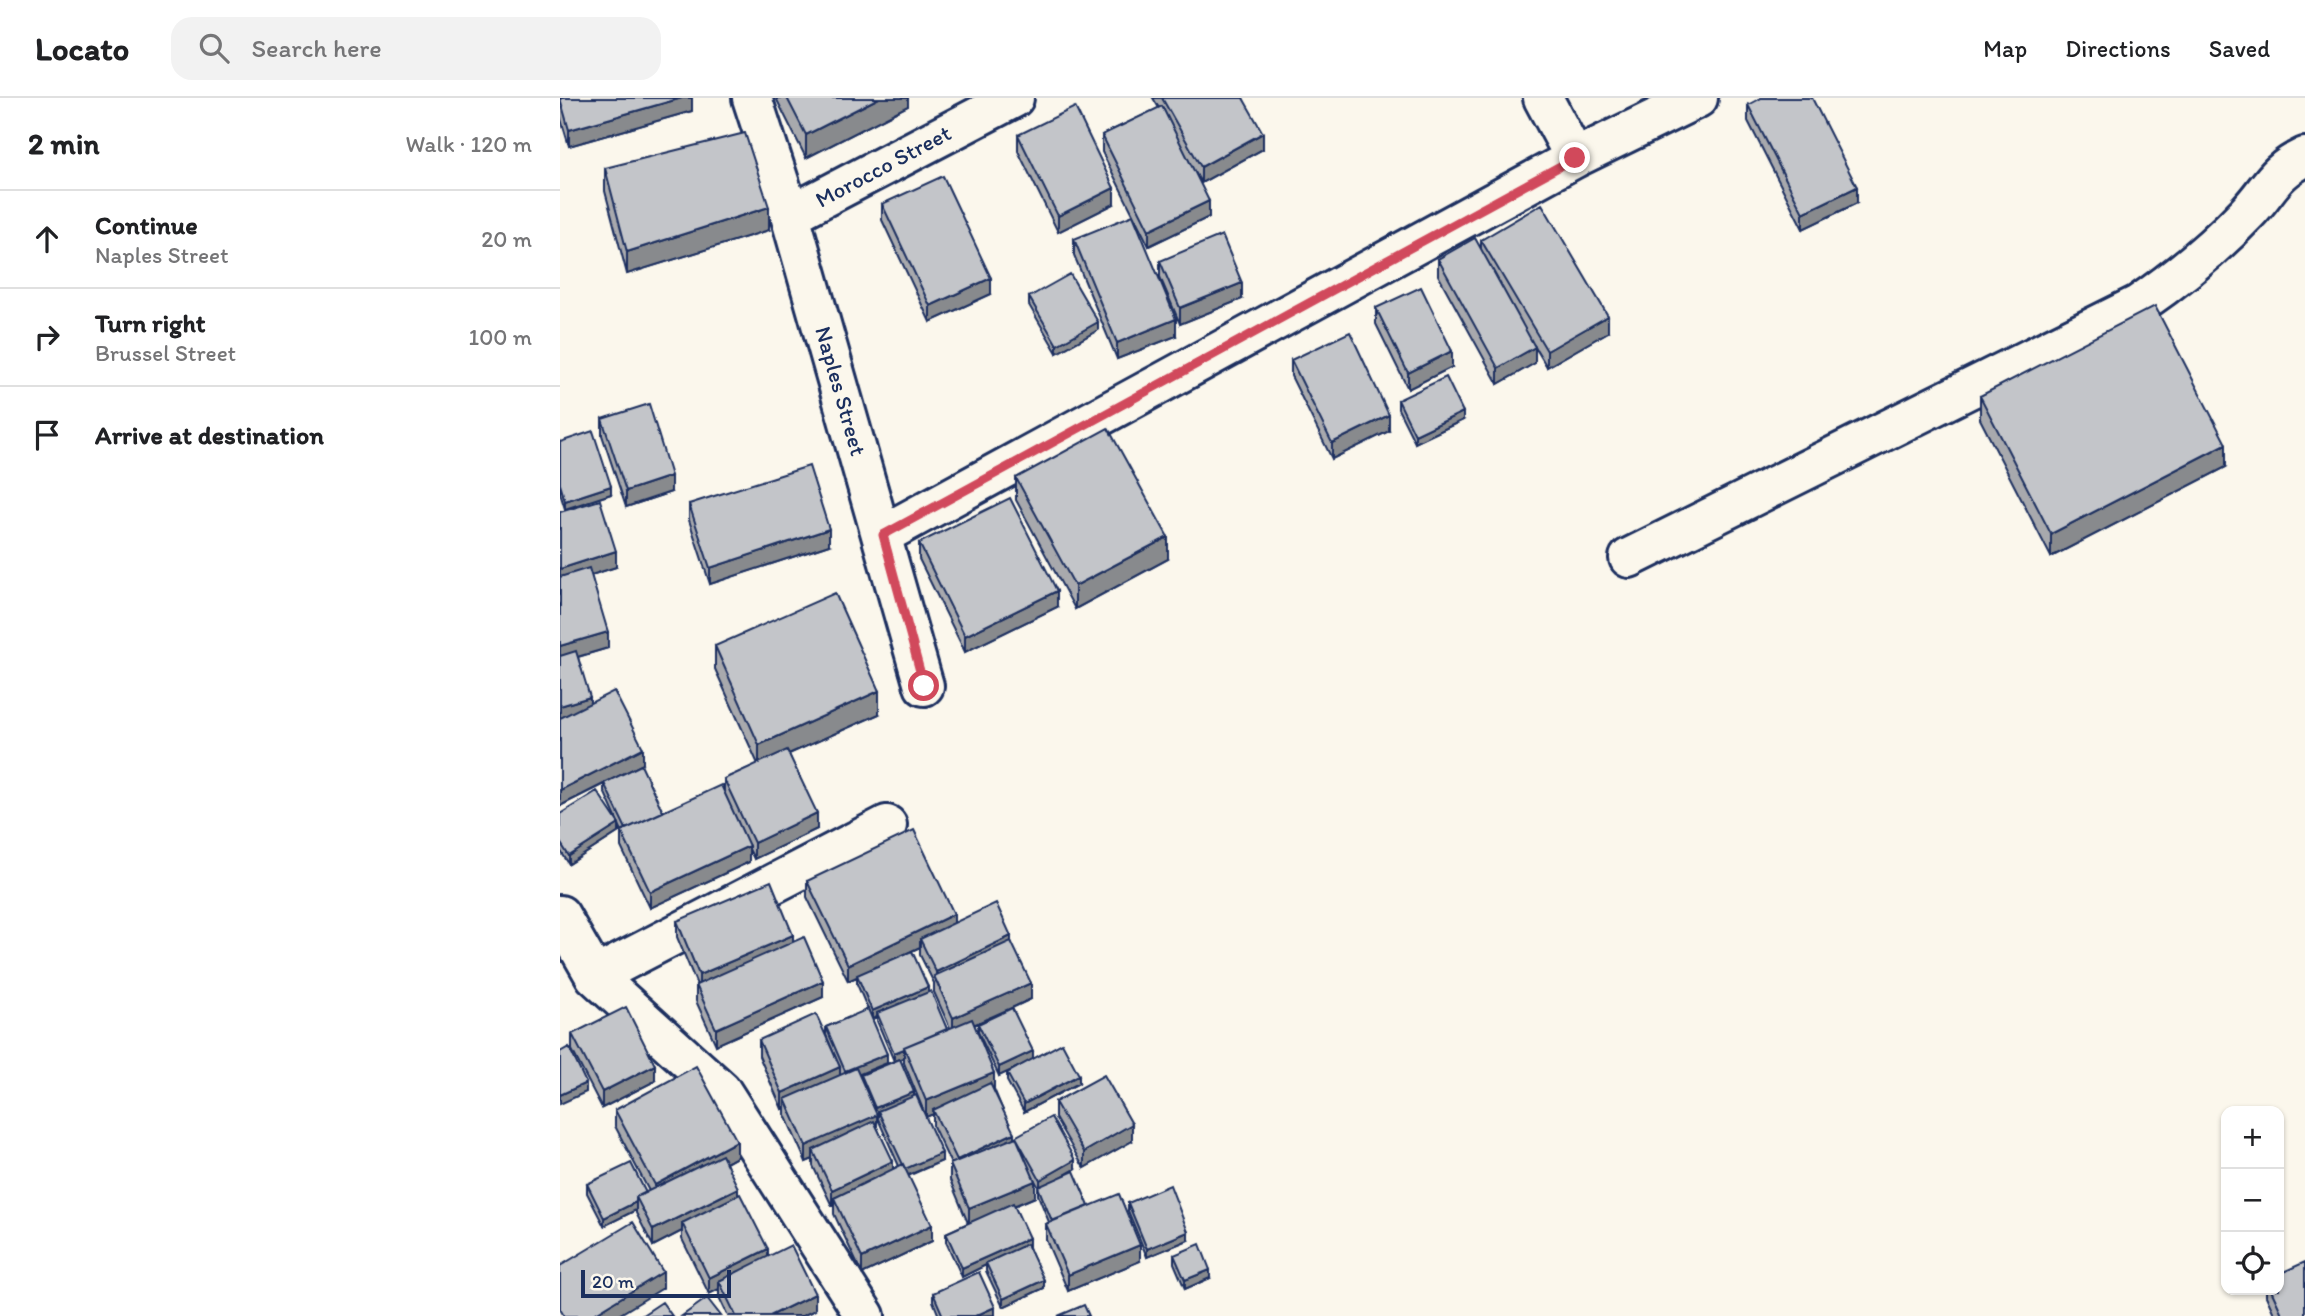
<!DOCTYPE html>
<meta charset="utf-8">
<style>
body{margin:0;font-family:Itim,sans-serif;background:#f2f2f2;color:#202124}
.controls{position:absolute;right:21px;bottom:21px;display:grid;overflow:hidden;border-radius:14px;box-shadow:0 2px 5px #0004}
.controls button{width:63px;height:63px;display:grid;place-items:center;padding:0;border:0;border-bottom:2px solid #e0e0e0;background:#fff;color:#202124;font:35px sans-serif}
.scale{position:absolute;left:21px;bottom:18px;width:150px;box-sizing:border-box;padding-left:7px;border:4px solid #1b2f5e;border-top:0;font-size:19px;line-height:24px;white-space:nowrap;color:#1b2f5e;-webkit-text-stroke:5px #fbf7ec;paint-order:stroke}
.stop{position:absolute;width:21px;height:21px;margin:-16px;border:5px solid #d1495b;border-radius:50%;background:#fff}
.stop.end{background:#d1495b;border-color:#fff;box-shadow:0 2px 7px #0008}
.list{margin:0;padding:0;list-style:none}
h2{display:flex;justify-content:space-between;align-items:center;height:91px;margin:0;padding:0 28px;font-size:30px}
h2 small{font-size:23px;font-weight:400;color:#757577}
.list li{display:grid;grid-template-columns:46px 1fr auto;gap:21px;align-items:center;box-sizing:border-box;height:98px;padding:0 28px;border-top:2px solid #e0e0e0}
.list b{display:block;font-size:26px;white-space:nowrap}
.list p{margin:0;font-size:23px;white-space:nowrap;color:#757577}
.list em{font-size:23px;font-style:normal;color:#757577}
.icon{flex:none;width:38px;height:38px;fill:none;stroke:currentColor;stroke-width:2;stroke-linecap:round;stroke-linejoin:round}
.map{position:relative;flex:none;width:1745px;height:1218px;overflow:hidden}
header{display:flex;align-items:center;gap:42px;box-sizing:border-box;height:98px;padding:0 35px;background:#fff;border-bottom:2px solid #e0e0e0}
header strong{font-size:33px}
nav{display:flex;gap:38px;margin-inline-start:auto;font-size:24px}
.search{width:490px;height:63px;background:#f2f2f2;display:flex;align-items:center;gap:18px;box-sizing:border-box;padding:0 24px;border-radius:21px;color:#757577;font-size:26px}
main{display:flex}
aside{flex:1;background:#fff}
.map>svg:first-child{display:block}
</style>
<header>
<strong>Locato</strong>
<div class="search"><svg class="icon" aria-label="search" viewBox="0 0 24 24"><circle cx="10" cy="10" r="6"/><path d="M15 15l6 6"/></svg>Search here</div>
<nav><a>Map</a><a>Directions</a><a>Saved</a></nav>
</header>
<main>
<aside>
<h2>2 min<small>Walk · 120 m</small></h2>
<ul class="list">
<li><svg class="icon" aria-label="ahead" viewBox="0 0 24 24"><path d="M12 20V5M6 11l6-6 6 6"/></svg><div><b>Continue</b><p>Naples Street</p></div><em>20 m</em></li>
<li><svg class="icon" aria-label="right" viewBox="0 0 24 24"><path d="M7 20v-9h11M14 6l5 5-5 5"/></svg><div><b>Turn right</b><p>Brussel Street</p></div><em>100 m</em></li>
<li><svg class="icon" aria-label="arrive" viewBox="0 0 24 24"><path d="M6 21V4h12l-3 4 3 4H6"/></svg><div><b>Arrive at destination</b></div></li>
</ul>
</aside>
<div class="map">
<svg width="1745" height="1218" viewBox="0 0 1745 1218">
<rect width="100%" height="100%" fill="#fbf7ec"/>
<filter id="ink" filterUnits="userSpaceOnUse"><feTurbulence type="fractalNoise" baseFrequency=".0143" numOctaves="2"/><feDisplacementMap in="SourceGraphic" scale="14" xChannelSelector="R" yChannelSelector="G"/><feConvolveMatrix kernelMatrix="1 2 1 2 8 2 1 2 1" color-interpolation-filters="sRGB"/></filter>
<g filter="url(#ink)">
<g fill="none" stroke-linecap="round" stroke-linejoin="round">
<g stroke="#1b2f5e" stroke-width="44">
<path id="minor" d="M192,0L230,117L364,588
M983,0L1015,60
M230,117L454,0
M322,437L1015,60L1138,0
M1069,460L1578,207C1617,180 1654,150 1687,115C1710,91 1713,74 1745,59
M0,817L35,878L161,992L305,1218
M35,878L327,727"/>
</g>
<use href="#minor" stroke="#fbf7ec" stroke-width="38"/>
</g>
<path fill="#a8a9ad" stroke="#1b2f5e" stroke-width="2" fill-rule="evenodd" d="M0,0H132V13L9,48L0,18Z
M216,0H348V8L246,60Z
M593,0H683L703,51L641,85L635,74L649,119L589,148L542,54V37L599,10Z
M1188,7L1297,105L1243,131L1188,23Z
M458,37L554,106L498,134L458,53Z
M45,70L209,132L67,176L45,93Z
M322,106L431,196L370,224L322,122Z
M514,141L616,238L557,261L514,157Z
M921,142L1048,234L987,269L975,249V265L938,286L878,177V161L921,151Z
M600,163L682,201L620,226L600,179Z
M469,199L538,232L497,255L469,207Z
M816,210L892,269L848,291L816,226Z
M731,262L829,333L772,361L731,278Z
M1420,298L1666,369L1491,459L1420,321Z
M838,302L903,322L855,345L838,311Z
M42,321L111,394L66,409L42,337Z
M0,344L51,396L5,411L0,395Z
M456,380L608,461L515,511L456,402Z
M129,406L269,447L150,486L129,422Z
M0,414L56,469L31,477L48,550L18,559L30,605L83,666L69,673L103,714L164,693V681L198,666L155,571V548L319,616L229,656L257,731L194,761L189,751V764L90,810L61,749V733H62L44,693V686L0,708Z
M359,445L497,509L405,554L359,461Z
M0,716L59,734L9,766L0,752Z
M247,783L394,825L451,843L471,901L452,910L473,960L519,985L464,1014L447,983V975L455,970L439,978L418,934V926L443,914L414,927L434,991L454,1040L515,1071L500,1079L580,1163L508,1193L486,1142V1126L489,1124L478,1097V1088L473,1079L475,1099L454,1108L484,1190L443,1209L426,1173V1167L402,1179L386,1144V1135L408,1125L390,1082V1066H391L373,1028V1016L366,1019L344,965V960L340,961L354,998L382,1063L348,1078L372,1143L302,1176L274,1116V1108H272L253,1068V1061L246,1064L225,1017V1010L222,1011L199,958V942L275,958L266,937V929L308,912L297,886V879L288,883L247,799ZM360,849V857L374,885V894L390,930L387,931L368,894L340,858ZM317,919V923L334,963L301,977V980L299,976L327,965L312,921ZM317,1017H318V1021L339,1068L333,1071L317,1029Z
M117,823L233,844L263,899L156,947L136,903V887H137L117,839Z
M12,936L95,983L42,1010L12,952Z
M495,1004L572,1043L524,1070L495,1020Z
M55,1012L177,1059L166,1065L178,1097L208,1159L255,1212L242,1218H168L159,1199V1191L149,1196L122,1141V1133L93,1148L76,1115V1112L44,1128L27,1095V1086L86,1095L89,1093L55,1028Z
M568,1105L628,1142L587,1159L568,1113Z
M614,1157L650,1180L625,1191L614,1165Z
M1706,1192H1719L1745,1218H1715L1706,1198Z
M373,1195L435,1217L379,1218L373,1203Z"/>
<path fill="#888a8d" stroke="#1b2f5e" stroke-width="2" d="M122,0H132V13L9,48V32Z
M319,0H348V8L246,60V37Z
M703,35V51L641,85V69Z
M1297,89V105L1243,131V115Z
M554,90V106L498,134V118Z
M649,103V119L589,148V132Z
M209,109V132L67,176V154Z
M431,180V196L370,224V208Z
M682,185V201L620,226V210Z
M1048,218V234L987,269V253Z
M616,221V238L557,261V245Z
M538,224V232L497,255V247Z
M975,249V265L938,286V270Z
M892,253V269L848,291V275Z
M903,314V322L855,345V337Z
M829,317V333L772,361V345Z
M1666,346V369L1491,459V436Z
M111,378V394L66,409V393Z
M51,388V396L5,411V403Z
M269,431V447L150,486V470Z
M608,439V461L515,511V488Z
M56,453V469L0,487V471Z
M497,493V509L405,554V538Z
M48,534V550L0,564V548Z
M319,593V616L199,669V647Z
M30,599V615L0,624V608Z
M83,650V666L0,708V692Z
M257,715V731L194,761V745Z
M59,726V734L9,766V758Z
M189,748V764L90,810V794Z
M394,816V833L360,841V849L288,883V867Z
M233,837V853L139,893V877Z
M451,838V854L376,883V874Z
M263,883V899L156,947V931Z
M471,885V901L393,936V920Z
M368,889V897L317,915V919L312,921V913Z
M344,951V960L334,963V955Z
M473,953V962L439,978V969Z
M327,956V965L285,982V973Z
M95,967V983L42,1010V994Z
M280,969V985L225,1001V1010L222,1011V995Z
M434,975V991L373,1012V1016L366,1019V1003Z
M519,977V985L464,1014V1006Z
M26,985V994L0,1006V997Z
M354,994V1002L318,1013V1017H317V1033L253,1052V1061L246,1064V1048L315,1010Z
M572,1026V1043L524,1070V1054Z
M454,1035V1051L397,1078V1062Z
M177,1043V1059L95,1103V1087Z
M382,1055V1063L344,1079V1071Z
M515,1062V1071L480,1091V1082Z
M333,1063V1079L274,1100V1108H272V1092Z
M475,1083V1099L409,1126V1110Z
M178,1090V1106L122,1125V1133L93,1148V1132Z
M76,1104V1112L44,1128V1120Z
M372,1127V1143L302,1176V1160Z
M628,1134V1142L587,1159V1151Z
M469,1140V1148L426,1165V1167L402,1179V1170Z
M580,1147V1163L508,1193V1177Z
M208,1151V1167L159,1183V1191L149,1196V1180Z
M650,1172V1180L625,1191V1182Z
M103,1174V1190L57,1218H31Z
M484,1182V1190L443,1209V1201Z
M255,1196V1212L242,1218H210Z
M435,1209V1217L415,1218Z"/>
<path fill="#c3c5c9" stroke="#1b2f5e" stroke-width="2" d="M0,0H122L9,32Z
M227,0H319L246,37Z
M602,0H683L703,35L641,69Z
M1201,0H1252L1297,89L1243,115L1188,7Z
M602,8L649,103L589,132L542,37Z
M515,9L554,90L498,118L458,37Z
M185,35L209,109L67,154L45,70Z
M383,78L431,180L370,208L322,106Z
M982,106L1048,218L987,253L921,142Z
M573,117L616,221L557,245L514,141Z
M662,137L682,185L620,210L600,163Z
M915,140L975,249L938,270L878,161Z
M510,176L538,224L497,247L469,199Z
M861,189L892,253L848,275L816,210Z
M1595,208L1666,346L1491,436L1420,298Z
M790,234L829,317L772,345L731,262Z
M886,279L903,314L855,337L838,302Z
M89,306L111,378L66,393L42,321Z
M548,330L608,439L515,488L456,380Z
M33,333L51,388L5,403L0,386V344Z
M249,368L269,431L150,470L129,406Z
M450,400L497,493L405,538L359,445Z
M40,402L56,453L0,471V414Z
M29,470L48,534L0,548V479Z
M275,495L319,593L199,647L155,548Z
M16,553L30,599L0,608V558Z
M54,593L83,650L0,692V620Z
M227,652L257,715L194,745L164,681Z
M81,667L103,714L66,731L44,685Z
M161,687L189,748L90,794L61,733Z
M37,693L59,726L9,758L0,744V716Z
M354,732L394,816L288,867L247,783Z
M211,783L233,837L139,877L117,823Z
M436,805L451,838L376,874L360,841Z
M244,839L263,883L156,931L136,887Z
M451,843L471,885L393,920L374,878Z
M352,853L368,889L312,913L297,877Z
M371,893L387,931L344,949V951L334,955L317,915Z
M66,909L95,967L42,994L12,936Z
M452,910L473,953L439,969L418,926Z
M308,911L327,956L285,973L266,929Z
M256,916L280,969L222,995L199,942Z
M412,921L434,975L366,1003L344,949Z
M502,945L519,977L464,1006L447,975Z
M9,949L26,985L0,997V954Z
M340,961L354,994L315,1010L301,977Z
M136,968L177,1043L95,1087L55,1012Z
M296,970L317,1017L246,1048L225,1001Z
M544,977L572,1026L524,1054L495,1004Z
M430,985L454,1035L397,1062L373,1012Z
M356,997L382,1055L345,1071L318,1013Z
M491,1019L515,1062L480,1082L456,1039H455Z
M314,1023L333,1063L272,1092L253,1052Z
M456,1039L475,1083L409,1110L390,1066Z
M162,1057L178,1090L93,1132L76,1099Z
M71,1065L86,1095L76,1099V1104L44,1120L27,1086Z
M343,1066L372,1127L302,1160L274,1100Z
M514,1073L529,1108L492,1123L478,1089Z
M610,1087L628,1134L587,1151L568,1105Z
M180,1096L208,1151L149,1180L122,1125Z
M559,1096L580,1147L508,1177L486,1126Z
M453,1105L469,1140L402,1170L386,1135Z
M73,1124L103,1174L31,1218H4L0,1211V1168Z
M467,1146L484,1182L443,1201L426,1165Z
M640,1146L650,1172L625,1182L614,1157Z
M231,1147L255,1196L210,1218H176L159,1183Z
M1745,1164V1218H1723L1711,1192H1719V1176Z
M419,1174L435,1209L415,1218H383L373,1195Z
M147,1200L161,1218H122Z
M102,1204L112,1218H81Z
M524,1207L529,1218H498Z"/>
</g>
<g fill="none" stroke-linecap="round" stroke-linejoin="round" filter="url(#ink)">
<path stroke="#d1495b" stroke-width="9" d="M364,588L323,437L1015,60"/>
</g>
<g text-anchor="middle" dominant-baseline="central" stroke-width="5" stroke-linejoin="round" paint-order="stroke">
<g font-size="23" fill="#1b2f5e" stroke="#fbf7ec">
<text transform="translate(323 68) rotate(-28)">Morocco Street</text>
<text transform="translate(281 293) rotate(74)">Naples Street</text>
</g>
</g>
</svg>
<div class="controls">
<button>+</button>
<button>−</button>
<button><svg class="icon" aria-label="locate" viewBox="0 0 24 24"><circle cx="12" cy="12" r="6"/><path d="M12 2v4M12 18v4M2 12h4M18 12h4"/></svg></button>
</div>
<div class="scale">20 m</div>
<div class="stop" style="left:364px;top:588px"></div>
<div class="stop end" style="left:1015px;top:60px"></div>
</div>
</main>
